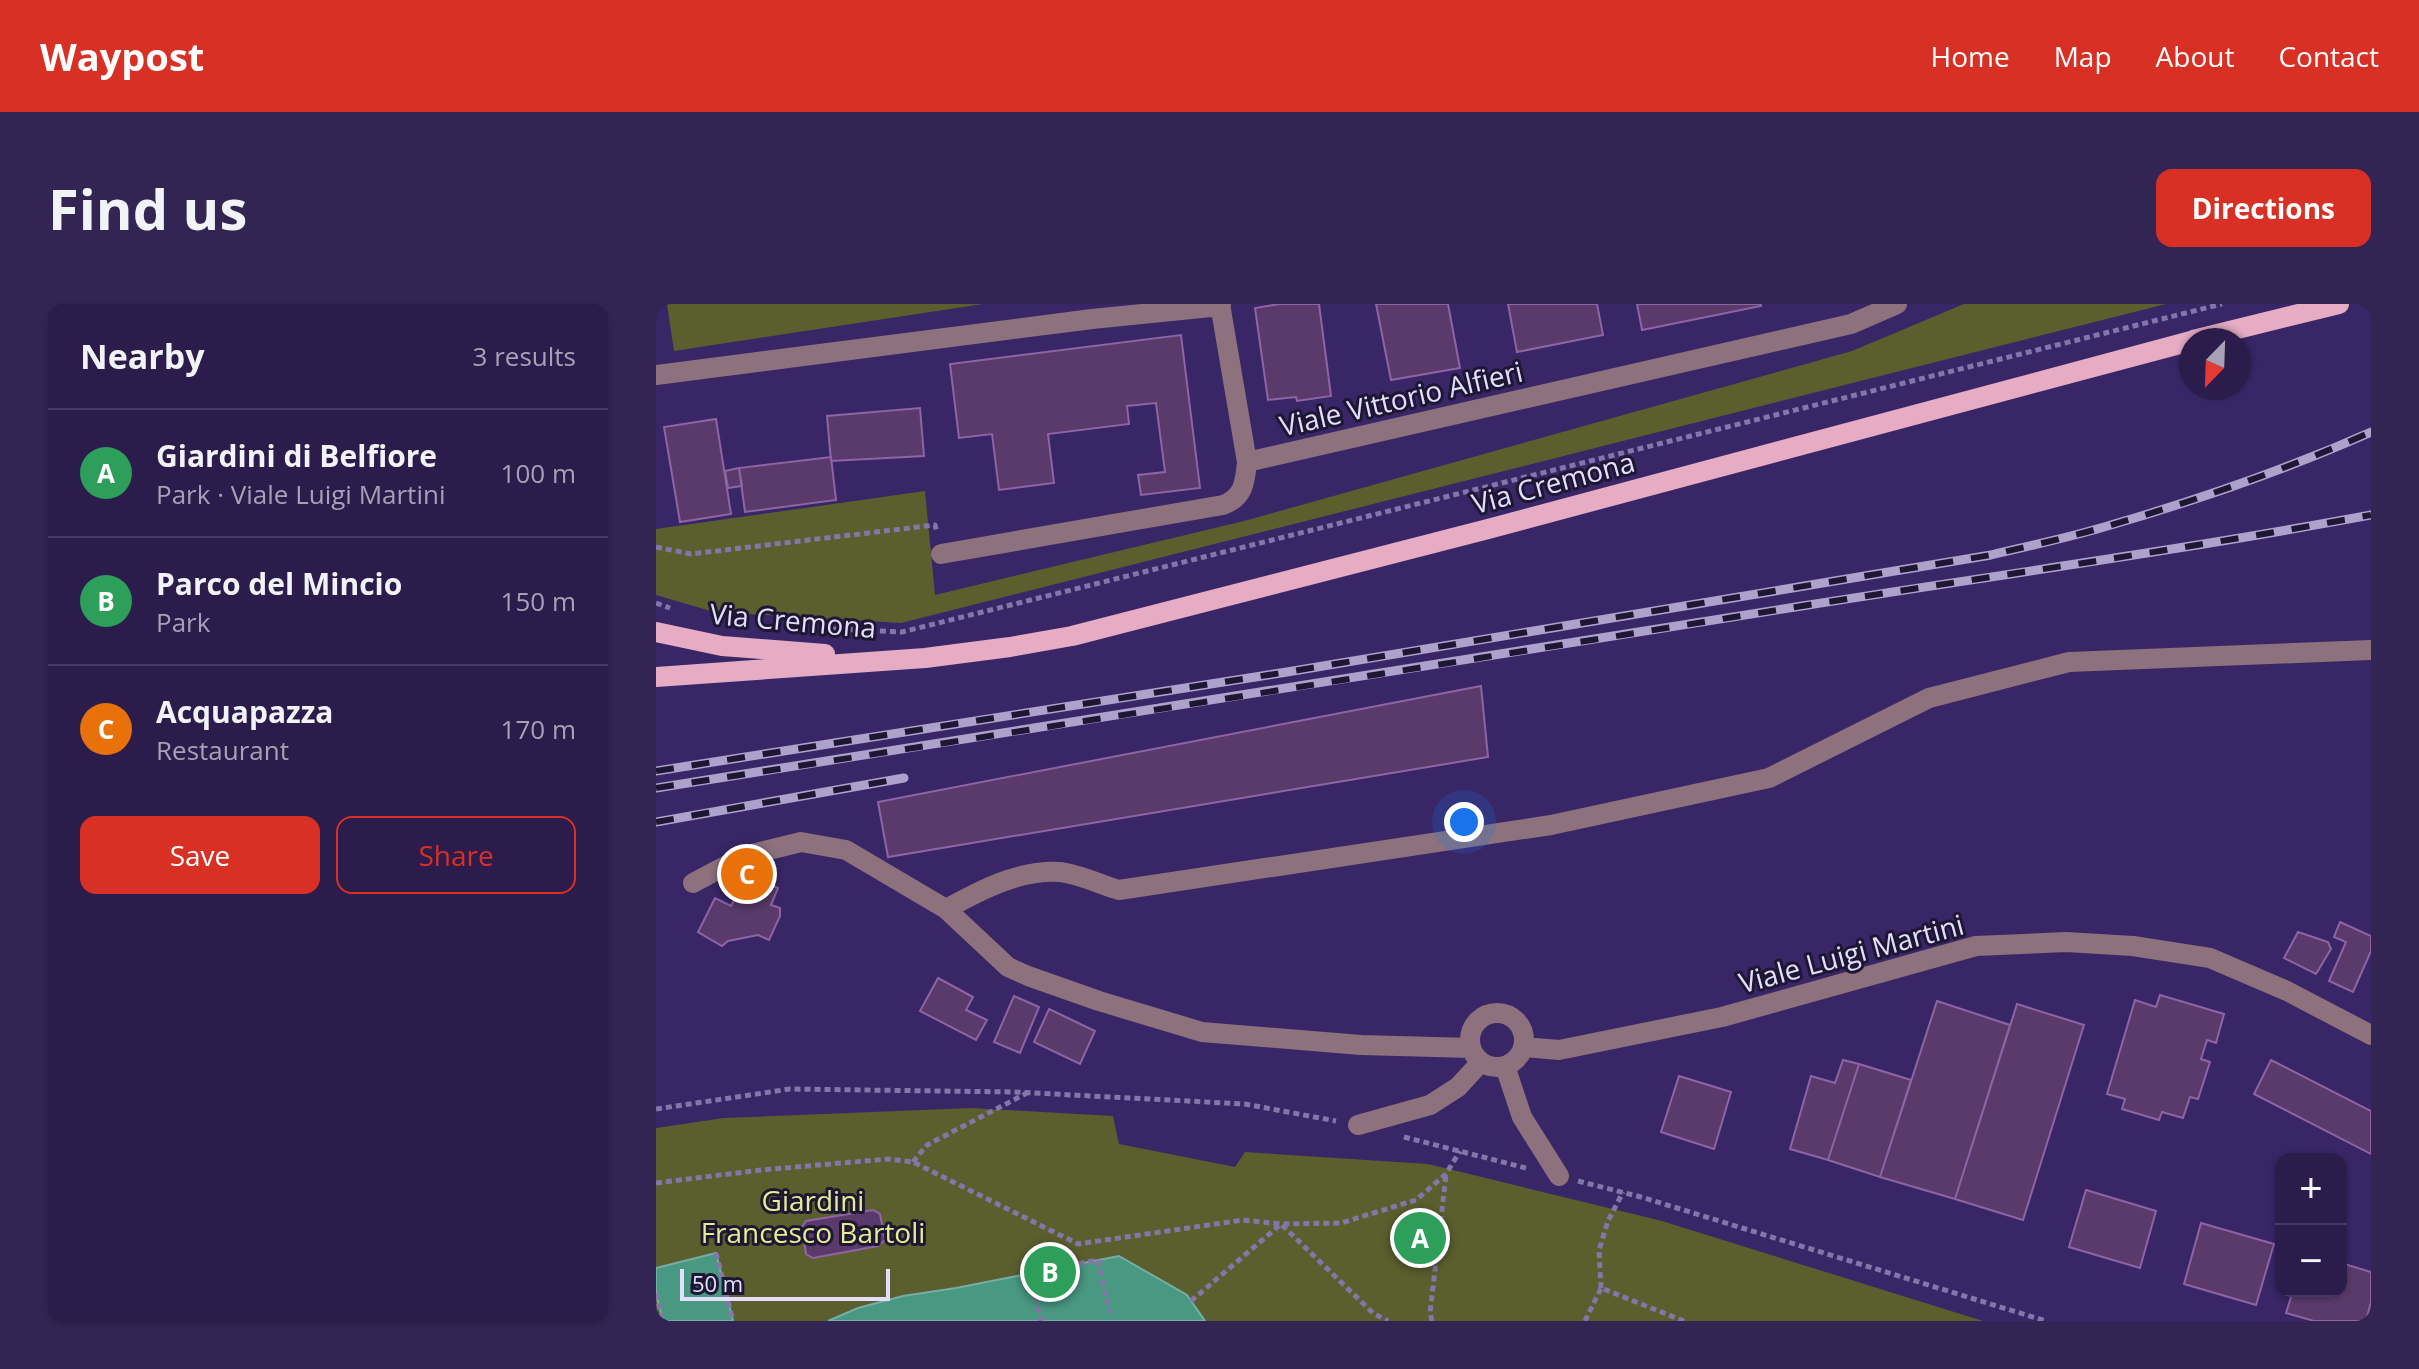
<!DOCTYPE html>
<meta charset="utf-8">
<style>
body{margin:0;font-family:"Open Sans",sans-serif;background:#332553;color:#f1f3f6}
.controls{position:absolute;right:24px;bottom:24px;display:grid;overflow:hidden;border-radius:16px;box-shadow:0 2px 6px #0004}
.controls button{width:72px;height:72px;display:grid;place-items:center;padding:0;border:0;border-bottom:2px solid #473a64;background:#2b1c4c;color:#f1f3f6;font:40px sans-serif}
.compass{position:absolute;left:1523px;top:24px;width:72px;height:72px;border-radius:50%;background:#2b1c4c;box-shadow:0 2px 6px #0004;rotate:203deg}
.scale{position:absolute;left:24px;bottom:20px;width:210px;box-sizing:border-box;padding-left:8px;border:4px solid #e3defd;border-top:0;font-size:22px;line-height:28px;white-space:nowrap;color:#e3defd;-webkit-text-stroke:6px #1e1733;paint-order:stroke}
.you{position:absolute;left:808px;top:518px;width:28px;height:28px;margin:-20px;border:6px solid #fff;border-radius:50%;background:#1a73e8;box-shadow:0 0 0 12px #1a73e833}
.badge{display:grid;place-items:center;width:52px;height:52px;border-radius:50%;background:#d93025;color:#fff;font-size:26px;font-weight:700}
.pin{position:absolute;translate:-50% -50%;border:4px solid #fff;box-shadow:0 2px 8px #0006}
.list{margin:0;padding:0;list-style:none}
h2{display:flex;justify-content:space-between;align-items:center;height:104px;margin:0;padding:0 32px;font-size:34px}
h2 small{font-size:26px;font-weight:400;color:#a6a1b5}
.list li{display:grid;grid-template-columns:52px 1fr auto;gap:24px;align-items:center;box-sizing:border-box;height:128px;padding:0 32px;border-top:2px solid #473a64}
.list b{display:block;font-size:30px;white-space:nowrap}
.list p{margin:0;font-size:26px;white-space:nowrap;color:#a6a1b5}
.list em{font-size:26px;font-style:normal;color:#a6a1b5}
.actions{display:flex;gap:16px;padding:24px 32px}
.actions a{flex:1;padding:18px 0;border:2px solid #d93025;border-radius:16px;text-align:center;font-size:28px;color:#d93025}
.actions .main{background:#d93025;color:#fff}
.map{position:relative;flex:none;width:1715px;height:1017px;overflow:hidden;border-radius:16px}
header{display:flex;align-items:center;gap:48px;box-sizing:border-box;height:112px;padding:0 40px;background:#d93025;color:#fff}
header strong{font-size:38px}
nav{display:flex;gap:44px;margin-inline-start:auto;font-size:28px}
.intro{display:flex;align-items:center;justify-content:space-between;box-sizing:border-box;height:192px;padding:0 48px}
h1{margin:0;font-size:56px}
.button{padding:20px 36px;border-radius:16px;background:#d93025;color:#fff;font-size:28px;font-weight:700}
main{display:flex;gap:48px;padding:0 48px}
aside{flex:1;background:#2b1c4c;border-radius:16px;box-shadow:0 2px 6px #0004}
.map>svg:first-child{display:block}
</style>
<header>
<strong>Waypost</strong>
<nav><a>Home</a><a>Map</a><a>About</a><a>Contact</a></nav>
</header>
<div class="intro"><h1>Find us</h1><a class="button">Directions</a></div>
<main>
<aside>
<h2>Nearby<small>3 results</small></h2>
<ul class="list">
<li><span class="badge" style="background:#2e9e5b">A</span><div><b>Giardini di Belfiore</b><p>Park · Viale Luigi Martini</p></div><em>100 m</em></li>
<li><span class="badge" style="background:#2e9e5b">B</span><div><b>Parco del Mincio</b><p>Park</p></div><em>150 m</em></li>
<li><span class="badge" style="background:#e8710a">C</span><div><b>Acquapazza</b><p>Restaurant</p></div><em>170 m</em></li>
</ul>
<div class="actions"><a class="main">Save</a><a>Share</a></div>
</aside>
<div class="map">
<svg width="1715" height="1017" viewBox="0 0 1715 1017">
<rect width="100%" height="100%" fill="#392666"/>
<path fill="#5b5f2e" d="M11,0H327L18,47Z
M1308,0H1510L245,319L58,308L0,291V225L269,187L279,291L588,217L1196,47Z
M315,804L457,812L463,840L579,863L589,848L772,860L1006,917L1327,1017H0V824L68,814Z"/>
<path fill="#499882" stroke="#77ada7" stroke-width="2" d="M60,949L77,1017H7L0,990V964Z
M463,952L531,991L549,1017H172L202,1004L247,992L300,984Z"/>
<path fill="#593a6a" stroke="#8e64a5" stroke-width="2" d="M624,0H663L675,92L641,97L640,93L612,96L599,4Z
M720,0H792L804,64L735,76Z
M852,0H941L947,31L861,48Z
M981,0H1105V2L986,26Z
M525,31L544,184L485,191L482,171L509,168L500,99L471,102L473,120L392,130L398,179L343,186L336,130L303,134L294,60Z
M264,104L268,152L175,157L171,112Z
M60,115L75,210L24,218L8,123Z
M175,153L180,196L89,208L83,164Z
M83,164L86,182L72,184L69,167Z
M825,382L832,453L232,553L222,498Z
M91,570L122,584L115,601L124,604V612L113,636L102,631L72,637L66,642L42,628L59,594L75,602Z
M1684,618L1715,632V647L1697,688L1673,677L1690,638L1678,633Z
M1642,628L1672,638L1675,645L1660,670L1628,654Z
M282,674L317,693L310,706L331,716L320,736L264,707Z
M1504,691L1568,710L1560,739L1551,736L1545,755L1554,758L1542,795L1534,793L1527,814L1506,808L1503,816L1466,805L1469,795L1451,790L1479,696L1500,703Z
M358,692L383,703L364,749L338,738Z
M1281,697L1354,721L1299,895L1224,873Z
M1361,700L1428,721L1367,916L1299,895Z
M393,705L439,727L424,760L378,738Z
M1187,756L1203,760L1172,856L1134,845L1155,772L1179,779Z
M1615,756L1715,807V850L1598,790Z
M1203,760L1255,776L1224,873L1172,856Z
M1023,772L1075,788L1058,845L1005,828Z
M1430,886L1500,907L1484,964L1413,943Z
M217,906L224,910L229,936L222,942L157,954L150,950L146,923L150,917Z
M1545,919L1618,940L1600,1001L1528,980Z
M1685,959L1715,968V998L1710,1017H1658L1630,1009L1637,987H1685Z"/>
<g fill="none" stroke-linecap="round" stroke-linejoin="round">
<path stroke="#8376a8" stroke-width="5" stroke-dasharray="6 4" stroke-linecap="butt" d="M0,243L35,250L279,221L281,229
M0,299L14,304
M174,325L246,328L1566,0
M0,805L134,785L359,788L589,800L680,817
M748,833L870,864
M257,858L271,841L371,789
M922,877L985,893L1390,1017
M0,879L105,866L232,855L257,858L422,940L587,916L625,920L685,919L760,896L790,870L804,847
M60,949L77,1017
M945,984L943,946L952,917L967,888
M0,990L7,1017
M535,997L625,920L717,1009L732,1017
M385,1017L373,969L442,956L454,1009
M776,1017L774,1009L790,871
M929,1017L945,984L1028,1017"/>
<path stroke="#8d717c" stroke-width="20" d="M0,71L436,15L565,2
M591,158L1195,20L1241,0
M285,250L567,201C588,193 589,178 591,158L564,0
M37,579L88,552L145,538L190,546L290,605L352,663L372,672L443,697L546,728L705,741L815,744
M290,605C325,586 362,566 403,568C420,569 446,581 463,586L895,521L1113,474L1273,394L1413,358L1715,346
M814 736a27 27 0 1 1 54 0a27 27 0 1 1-54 0Z
M867,743L903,746L1066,713L1320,642L1410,638L1477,642L1554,654L1631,687L1715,731
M849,762L866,813L903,872
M702,821L774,801L802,783L825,758"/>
<path stroke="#e5acc3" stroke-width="20" d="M1537,36L1683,0
M0,328L66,342L169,350
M0,373L269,354L354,343L416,332L832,225L1535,37"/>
<g stroke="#aca2cc" stroke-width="9">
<path id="rail" d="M0,467L631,368L1335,251C1372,242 1411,234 1448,223C1539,197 1629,166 1715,128
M0,484C382,425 764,364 1146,302C1336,272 1526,246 1715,211
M0,518L248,474"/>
</g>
<use href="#rail" stroke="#1e1733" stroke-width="6" stroke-dasharray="18" stroke-linecap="butt"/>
</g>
<g text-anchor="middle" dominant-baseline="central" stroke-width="6" stroke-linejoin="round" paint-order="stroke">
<g font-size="28" fill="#e3defd" stroke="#1e1733">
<text transform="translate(745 94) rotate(-13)">Viale Vittorio Alfieri</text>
<text transform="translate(897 178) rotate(-15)">Via Cremona</text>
<text transform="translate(137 316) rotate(5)">Via Cremona</text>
<text transform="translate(1195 649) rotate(-15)">Viale Luigi Martini</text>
</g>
<g font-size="28" fill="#e4ed91" stroke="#1e1733">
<text x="157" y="896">Giardini<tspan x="157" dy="32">Francesco Bartoli</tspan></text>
</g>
</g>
</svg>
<div class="controls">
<button>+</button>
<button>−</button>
</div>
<svg class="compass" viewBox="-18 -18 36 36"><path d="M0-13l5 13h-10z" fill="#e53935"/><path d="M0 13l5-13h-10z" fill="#a6a1b5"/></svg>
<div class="scale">50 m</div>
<div class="you"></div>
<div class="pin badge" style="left:764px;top:934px;background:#2e9e5b">A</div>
<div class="pin badge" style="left:394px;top:968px;background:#2e9e5b">B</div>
<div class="pin badge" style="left:91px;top:570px;background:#e8710a">C</div>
</div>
</main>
